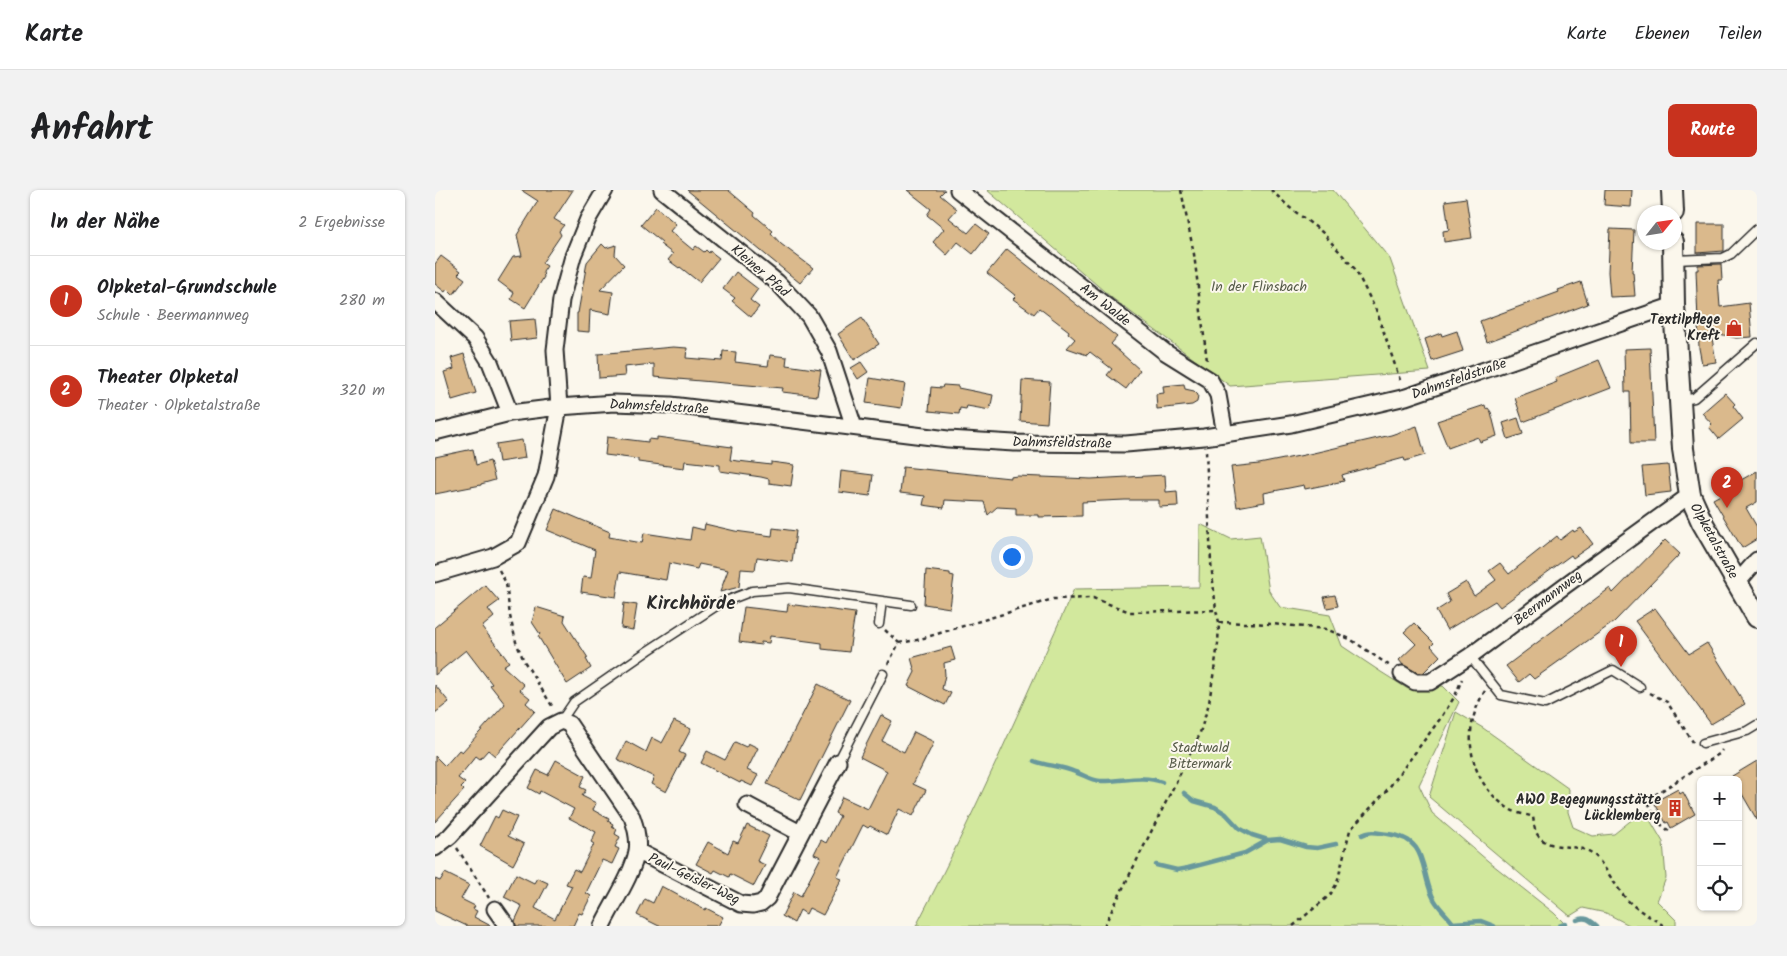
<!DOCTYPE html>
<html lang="de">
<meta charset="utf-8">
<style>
body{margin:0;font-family:Kalam,sans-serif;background:#f2f2f2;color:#202124}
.controls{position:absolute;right:15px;bottom:15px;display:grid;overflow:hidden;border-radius:8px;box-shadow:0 1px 4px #0004}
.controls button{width:45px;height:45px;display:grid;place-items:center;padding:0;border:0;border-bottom:1px solid #e0e0e0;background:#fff;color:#202124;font:25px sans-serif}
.compass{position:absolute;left:1202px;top:15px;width:45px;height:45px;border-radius:50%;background:#fff;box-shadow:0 1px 4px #0004;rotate:60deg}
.you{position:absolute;left:576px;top:366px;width:18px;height:18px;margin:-12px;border:4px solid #fff;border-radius:50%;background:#1a73e8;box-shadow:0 0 0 8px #1a73e833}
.badge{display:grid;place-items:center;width:32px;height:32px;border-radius:50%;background:#c8321e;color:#fff;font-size:16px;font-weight:700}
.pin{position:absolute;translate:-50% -41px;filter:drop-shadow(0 1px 2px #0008)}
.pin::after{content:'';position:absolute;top:26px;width:18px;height:15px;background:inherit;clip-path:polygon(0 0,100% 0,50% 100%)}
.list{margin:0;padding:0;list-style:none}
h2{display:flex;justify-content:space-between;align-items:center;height:65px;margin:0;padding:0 20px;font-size:21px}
h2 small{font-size:16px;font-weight:400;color:#757577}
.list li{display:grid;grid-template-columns:32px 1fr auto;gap:15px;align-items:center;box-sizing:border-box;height:90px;padding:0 20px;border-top:1px solid #e0e0e0}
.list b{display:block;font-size:19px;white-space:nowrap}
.list p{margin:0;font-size:16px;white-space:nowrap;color:#757577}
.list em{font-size:16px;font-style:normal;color:#757577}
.icon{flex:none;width:28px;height:28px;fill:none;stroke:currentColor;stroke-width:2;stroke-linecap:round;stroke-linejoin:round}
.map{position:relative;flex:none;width:1322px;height:736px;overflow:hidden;border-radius:8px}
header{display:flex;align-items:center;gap:30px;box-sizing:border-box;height:70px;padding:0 25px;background:#fff;border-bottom:1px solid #e0e0e0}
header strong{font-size:24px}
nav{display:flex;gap:28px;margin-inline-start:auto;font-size:18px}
.intro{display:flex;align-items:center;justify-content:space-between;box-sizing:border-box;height:120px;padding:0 30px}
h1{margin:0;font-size:35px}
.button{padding:12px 22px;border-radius:8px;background:#c8321e;color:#fff;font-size:18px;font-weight:700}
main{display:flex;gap:30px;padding:0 30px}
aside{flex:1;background:#fff;border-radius:8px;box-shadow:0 1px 4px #0004}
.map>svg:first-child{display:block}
</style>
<header>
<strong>Karte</strong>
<nav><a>Karte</a><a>Ebenen</a><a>Teilen</a></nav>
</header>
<div class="intro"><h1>Anfahrt</h1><a class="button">Route</a></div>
<main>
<aside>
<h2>In der Nähe<small>2 Ergebnisse</small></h2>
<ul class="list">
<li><span class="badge">1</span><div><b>Olpketal-Grundschule</b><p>Schule · Beermannweg</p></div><em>280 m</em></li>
<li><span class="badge">2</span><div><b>Theater Olpketal</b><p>Theater · Olpketalstraße</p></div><em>320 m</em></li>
</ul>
</aside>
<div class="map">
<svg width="1322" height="736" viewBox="0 0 1322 736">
<rect width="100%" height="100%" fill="#fbf7ec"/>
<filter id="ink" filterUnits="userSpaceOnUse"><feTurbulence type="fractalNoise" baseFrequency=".02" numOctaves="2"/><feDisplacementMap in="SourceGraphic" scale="10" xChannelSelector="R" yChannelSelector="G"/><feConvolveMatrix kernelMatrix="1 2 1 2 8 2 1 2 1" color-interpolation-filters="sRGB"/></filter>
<g filter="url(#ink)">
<path fill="#d2e89d" stroke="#7e8a64" d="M552,0H898L955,69L995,181L795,196L677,108Z
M765,334L796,349L825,346L834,401L845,417L895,425L907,456L946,482L973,499L1008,496L1024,512L984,595L997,623L1053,671L1119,723L1132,736H481C539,626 588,512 639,399L764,397Z
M1021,522L1048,538L1134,599L1133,622L1138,637L1158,646L1179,644L1209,620L1228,652L1231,688L1222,711L1241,730V736H1196L1171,723L1148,718L1135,726L994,607Z"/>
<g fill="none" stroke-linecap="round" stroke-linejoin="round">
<path stroke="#67989c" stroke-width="4.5" d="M599,571C612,576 626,576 640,582C649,585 655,590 665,591C686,592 706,584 727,592
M749,603L759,611L780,617L791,624L804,638L817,645L833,650L845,649L871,657L882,658L901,654
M927,645C936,640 943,643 953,644C993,649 985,678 997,705C1001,716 1011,723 1018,733L1046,731L1059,736
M721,675L742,680L753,678L810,663L833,650
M1142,730C1151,726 1155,730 1162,736
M1124,736L1130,734"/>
</g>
<path fill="#dab98c" stroke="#2b2b2b" d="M86,0H138L119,29L129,35L124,41L126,45L107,73L112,76L108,82L109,87L90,118L76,109L79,103L63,91L78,67L87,66L82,45L103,11Z
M252,0H293L320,23L319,25L338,41L336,43L346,54L378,78L365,93Z
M472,0H510L505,5L522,19L514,28L533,43L541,34L554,44L538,64L523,52L512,65L498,52L509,39L492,25L496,19Z
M1170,0H1197L1196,17L1169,15Z
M1031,8L1037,48L1009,52L1008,41L1014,40L1010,11Z
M221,17L241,34L235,41L258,60L261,56L269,62L271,60L274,63L275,61L284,68L264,92L245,77L244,78L233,70L238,64L225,54L227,52L206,35Z
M1262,34H1289V61L1262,63Z
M1175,39L1199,40L1197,82H1198L1200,106L1175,107L1173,82Z
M167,54L171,58L181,55L180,65L189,75L165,100L178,102L175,124L155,120L154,142L142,141V123H143L152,72Z
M572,59L682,147L676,154L705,180L691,199L672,185L677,179L655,162L652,165L632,158L640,149L633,143L634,141L604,118L599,124L578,109L581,106L552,83Z
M6,66L26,81L23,84L30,89L18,105L12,99L10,102L0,94V74Z
M1286,74L1287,90H1283L1285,117L1314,113L1317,147L1301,148L1276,142L1281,172L1267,174L1264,158L1261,80H1263V75Z
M301,82L323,99L315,110L324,117L316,127L297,111L300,108L288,99Z
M1146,92L1153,114L1052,152L1045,131L1124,102L1123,100Z
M427,128L444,154L419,170L403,144Z
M100,129L102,148L76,151L74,131Z
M1022,141L1028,161L997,171L990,149L1006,143L1007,146Z
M238,157L252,158L251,168L287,171L288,161L301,162L300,172L333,176L335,165L352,167L351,175L386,180L382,206L347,202L348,198L219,187V174L189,177L190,186L164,188L163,164Z
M1215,158L1219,253H1196L1195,202H1190L1189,159Z
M29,164L41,203L17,210L9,182L19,179L16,168Z
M1164,170L1176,198L1088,232L1080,208L1122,192L1120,188Z
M426,172L433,182L423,189L416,178Z
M435,188L470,194L466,218L431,213Z
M587,190L615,192L612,233L585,231Z
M749,194L750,199L759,201L763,205L762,212L757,215L722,219L721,204L729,203L728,196Z
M508,195L523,196V198L558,205L555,220L532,216L531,219L525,218L524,224L494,221L496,197L507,198Z
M1290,203L1300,214L1298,216L1308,229L1284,249L1274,237L1277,234L1267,223Z
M1050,215L1051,219L1053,218L1056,222L1062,246L1045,252L1043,247L1013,258L1002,231Z
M1083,228L1088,244L1073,249L1068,233Z
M982,236L990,265L970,271L969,268L910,284L907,285L909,291L870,299L869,295L829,303L830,312L802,317L796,277L824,274L874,264L956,245Z
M172,247L213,252V249L222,250V247L297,257L295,270L336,275V272L359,275L356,296L334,293V289L326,287L285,281V275L250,271L249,278L203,272V269L170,265Z
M87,250L90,268L64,272L61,254Z
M38,259L41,275L55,271L60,290L46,294V295L0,304V267Z
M1233,275L1236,302L1210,305L1207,277Z
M468,277L575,288V287L582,286L656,289L730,285L731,302L742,301L743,316L724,317V310H690L647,312V326L604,327V325H581V318L562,317L553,325L549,312L510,310L509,318L488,315L490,306L465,303Z
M406,281L438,285L435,306L404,302Z
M1322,281V312L1311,318L1322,337V349L1307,358L1278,309L1291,302L1290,299Z
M121,319L175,342L174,347L207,353L209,343L255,350L257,337L269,340L270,334L300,341L337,346L338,338L361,341L357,372L322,367L320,380L306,379L304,397L285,402L293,380L264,374L262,379L234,373L231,390L185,382L181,407L146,402L148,387L156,388L160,360L112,340Z
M1146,338L1158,354L1138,368L1136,365L1065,417L1060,411L1012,440L1001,421L1015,412L1011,404L1031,392L1039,406L1061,390L1054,381L1065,373L1074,384L1122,346L1125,350L1138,340L1139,342Z
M1230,350L1245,364L1179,432L1099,489L1094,484L1084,492L1071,476L1175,398L1178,403Z
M491,380L515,383V385L519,386L515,418L489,414Z
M50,395L64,411L53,419L59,427L47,437L74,472L68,476L89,495L85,500L95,508L91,513L100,521L60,566L53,560L45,569L41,566L23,588L30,593L26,597L29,600L0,632V566L10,576L24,560L27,562L70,514L55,495L57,494L31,460L0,485V437Z
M900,405L903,416L892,418L889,407Z
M189,413L202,415L198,440L186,438Z
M353,414L420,423L414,462L387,459V453L335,446L334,453L326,452V455L304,452L309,417L352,422Z
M101,417L130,426L129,431L153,468L151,469L156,478L132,494L103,446L105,444L97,432Z
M1220,418L1254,464L1272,453L1310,514L1276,534L1200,431Z
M979,433L999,453L996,456L1005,466L988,483H983L968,475L964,470L981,454L969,442Z
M516,457L520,470L509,473L510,485L507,499L516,503L510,515L473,496L480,482L476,468Z
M383,494L415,510L365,610L332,594Z
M0,495L14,512L0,523Z
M446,525L457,531L447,551L469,562L479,542L499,552L478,594L491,600L478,626L464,619L452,645L435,636L433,638L428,635L402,687L407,689L388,725L374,718L371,724L365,720L359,733L347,726L359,702L366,706L386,667L379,664L386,650L391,653L405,626L400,623L407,607L433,619L452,581L425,567Z
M239,531L256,539L244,562L250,565L231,602L216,594L219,587L182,569L191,551L211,562L217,548L227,553Z
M300,552L311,557L313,553L323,558L312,580L323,585L317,596L306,591L305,593L266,573L272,561L290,570Z
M121,570L150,586L145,597L151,600L147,606L161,613L158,620L174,629L173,631L178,634L177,636L182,639L180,644L185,647L180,657L184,659L177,674L167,670L151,703L156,706L147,724L144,723L138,736H81L80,731L87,716L69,707L81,684L99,693L102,688L113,693L100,718L120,729L137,696L131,694L139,679L145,682L159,654L156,652L161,642L134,628L139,619L105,601L104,604L93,598L102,580L113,585Z
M1322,571V630L1303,597V590H1299L1297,586Z
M1243,599L1245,604L1248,602L1260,624L1236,638L1233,632L1231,633L1219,612Z
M67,620L82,627L73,646L89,654L78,675L45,656L60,626L63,628Z
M312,635L334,646L322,671L330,675L319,696L295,684L294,687L280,680L278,683L261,674L273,652L293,663L298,651L303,653Z
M10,683L34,695L26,709L40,716L38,719L42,721L39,727L56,736H32L0,721V689L5,691Z
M226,696L270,720L271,718L288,727L283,736H224L202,725L210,709L218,713Z"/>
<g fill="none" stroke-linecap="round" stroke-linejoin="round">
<g stroke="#2b2b2b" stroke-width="11">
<path id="service" d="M1240,70L1288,68L1296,64L1322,39
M1247,210L1259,208L1322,153
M444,434L447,411
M1035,466L1066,505L1110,514L1178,480L1205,497
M126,531L139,512L214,460L286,413L317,401L354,398L476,415
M1268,553L1312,541L1322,535
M403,572L448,484"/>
</g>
<g stroke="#2b2b2b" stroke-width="19">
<path id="minor" d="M227,0L342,92L374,126L394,161L419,237
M523,0L730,162L775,190L783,205L790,244
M0,111L40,148L55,172L75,223
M0,242L75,223L124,217L179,213L236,215L513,249L579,253L691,254L769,247L856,234L971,207L1239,115
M0,384L58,367L83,353L111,286L124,217L120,160L126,110L138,66L153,29L170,0
M1302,393L1322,370
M967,484L980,492H995L1035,466L1132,394L1255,305
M312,615L365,643
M0,658L15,646L114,537L126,531L134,534L197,627C201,638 204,649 202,661C198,684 177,715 167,736
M202,661L306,714L318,715L326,713L332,708L403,572
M60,719L72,736"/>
</g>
<g stroke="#2b2b2b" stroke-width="24">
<path id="tertiary" d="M1237,0L1238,22
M1238,52L1239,115L1248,259L1255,305L1267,332L1322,427"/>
</g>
<path stroke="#2b2b2b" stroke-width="2.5" stroke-dasharray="4 4" stroke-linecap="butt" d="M746,0L759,64L772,171
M836,0L854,17L887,42L920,79L942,122L966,193
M64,380L71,393L75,426L81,452L89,471L119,519
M784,432L837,434L891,439L915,449L955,476
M450,440L464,453
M464,453L482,450L618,409L658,408L695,422L781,420
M453,474L464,453
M1050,501C1024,542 1034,594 1076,620C1083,624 1091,624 1098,627C1099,632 1099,638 1101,642C1111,663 1141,652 1157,663C1165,668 1181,697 1189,706C1200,720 1215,726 1229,736
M1215,503L1232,512L1258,552
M1234,641L1223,632L1212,610L1284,564L1287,560
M22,658L54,708
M669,736L764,546L774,513L783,454L784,432L781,420L776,373L771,261
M858,736L895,705L902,693L915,640L953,599L1005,529L1020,506L1027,489"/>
<use href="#service" stroke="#fbf7ec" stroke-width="8"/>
<use href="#minor" stroke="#fbf7ec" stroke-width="15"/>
<use href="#tertiary" stroke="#fbf7ec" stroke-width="20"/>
</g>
</g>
<defs>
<g id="shop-bare" transform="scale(1.35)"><path d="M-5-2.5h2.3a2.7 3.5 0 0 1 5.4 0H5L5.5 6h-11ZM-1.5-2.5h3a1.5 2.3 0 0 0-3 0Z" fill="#c8321e" stroke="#fbf7ec" stroke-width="2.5" paint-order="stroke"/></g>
<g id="building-bare" transform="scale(1.35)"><path d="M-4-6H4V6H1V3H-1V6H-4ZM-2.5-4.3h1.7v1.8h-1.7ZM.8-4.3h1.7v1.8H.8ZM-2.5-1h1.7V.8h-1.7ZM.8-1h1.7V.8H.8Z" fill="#c8321e" stroke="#fbf7ec" stroke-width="2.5" paint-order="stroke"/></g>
</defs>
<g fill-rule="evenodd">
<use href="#shop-bare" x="1299" y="138"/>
<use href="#building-bare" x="1240" y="618"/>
</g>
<g text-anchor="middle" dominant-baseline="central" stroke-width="4" stroke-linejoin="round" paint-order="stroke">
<g font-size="14" fill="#2b2b2b" stroke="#fbf7ec">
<text transform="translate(325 81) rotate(41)">Kleiner Pfad</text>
<text transform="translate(670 115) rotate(38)">Am Walde</text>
<text transform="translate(1024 189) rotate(-19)">Dahmsfeldstraße</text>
<text transform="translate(224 217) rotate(3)">Dahmsfeldstraße</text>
<text transform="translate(627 253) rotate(1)">Dahmsfeldstraße</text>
<text transform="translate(1279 351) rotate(61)">Olpketalstraße</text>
<text transform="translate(1113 408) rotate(-37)">Beermannweg</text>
<text transform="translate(259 689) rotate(26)">Paul-Geisler-Weg</text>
</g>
<g font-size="14" fill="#555a48" stroke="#fbf7ec">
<text x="824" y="97">In der Flinsbach</text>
<text x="765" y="558">Stadtwald<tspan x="765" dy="16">Bittermark</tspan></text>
</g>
<g font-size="14" font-weight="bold" fill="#2b2b2b" stroke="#fbf7ec" text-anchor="end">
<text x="1285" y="130">Textilpflege<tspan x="1285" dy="16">Kreft</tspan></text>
<text x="1226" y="610">AWO Begegnungsstätte<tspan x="1226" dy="16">Lücklemberg</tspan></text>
</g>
<g font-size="19" font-weight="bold" fill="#2b2b2b" stroke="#fbf7ec">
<text x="256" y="414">Kirchhörde</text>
</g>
</g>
</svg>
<div class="controls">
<button>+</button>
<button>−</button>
<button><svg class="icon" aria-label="locate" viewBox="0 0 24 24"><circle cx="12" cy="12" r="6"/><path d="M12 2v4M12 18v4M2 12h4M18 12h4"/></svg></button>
</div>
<svg class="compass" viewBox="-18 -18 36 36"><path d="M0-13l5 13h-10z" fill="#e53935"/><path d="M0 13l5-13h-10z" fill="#757577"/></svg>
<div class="you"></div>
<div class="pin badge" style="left:1186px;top:477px">1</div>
<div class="pin badge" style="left:1292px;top:318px">2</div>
</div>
</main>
